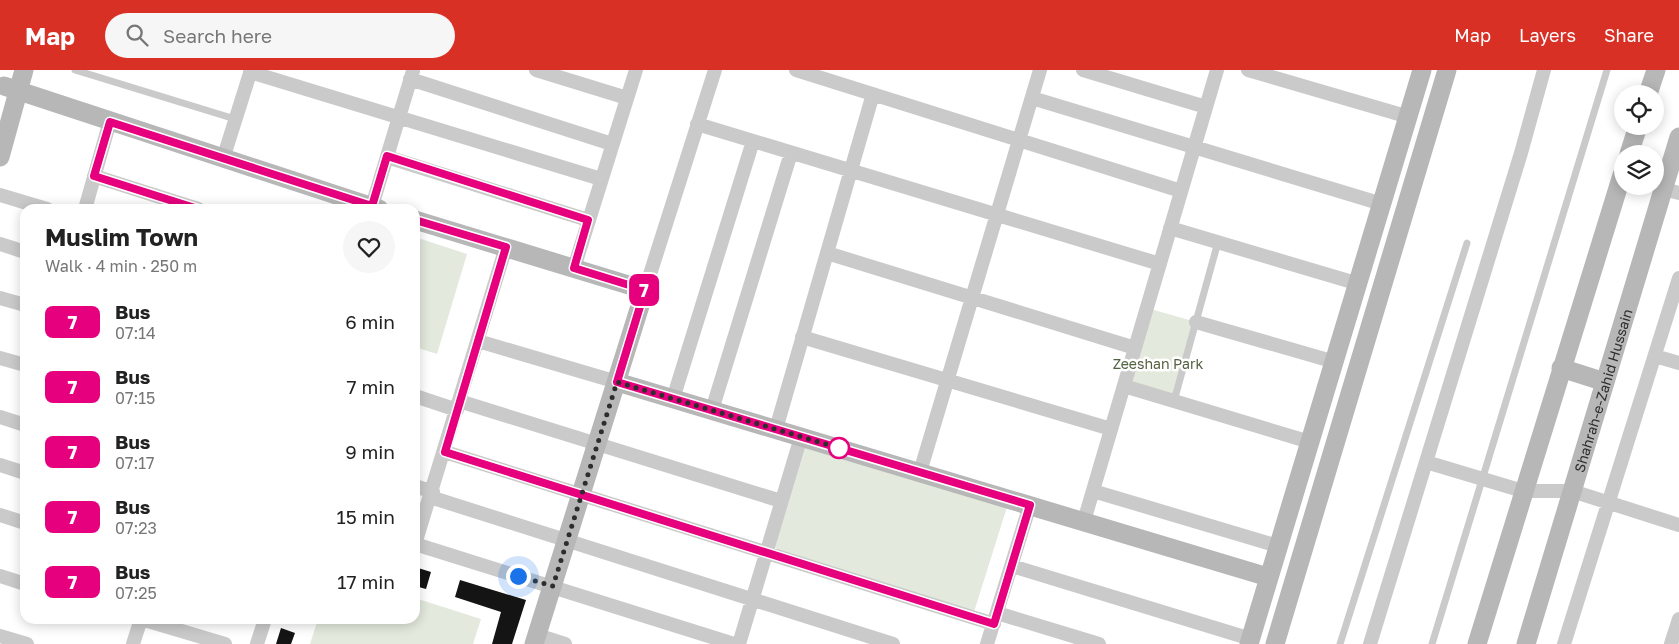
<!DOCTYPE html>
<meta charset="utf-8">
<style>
:root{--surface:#fff;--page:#f6f6f6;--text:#222;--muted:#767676;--accent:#d93025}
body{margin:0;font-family:"Golos Text",sans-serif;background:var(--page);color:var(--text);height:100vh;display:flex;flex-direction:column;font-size:19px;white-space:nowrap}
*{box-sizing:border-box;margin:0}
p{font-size:16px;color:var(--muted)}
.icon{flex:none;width:28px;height:28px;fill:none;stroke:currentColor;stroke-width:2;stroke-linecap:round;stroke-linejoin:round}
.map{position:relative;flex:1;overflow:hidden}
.panel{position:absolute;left:20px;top:134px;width:400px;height:420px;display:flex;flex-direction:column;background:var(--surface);border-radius:15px;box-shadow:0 2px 12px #0003}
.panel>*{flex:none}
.badge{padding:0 10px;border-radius:8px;font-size:18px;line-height:32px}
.fabs{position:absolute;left:1614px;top:15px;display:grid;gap:10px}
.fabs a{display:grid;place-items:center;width:50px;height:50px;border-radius:50%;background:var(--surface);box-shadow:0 2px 12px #0003;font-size:25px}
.you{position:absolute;width:25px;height:25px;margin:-12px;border:4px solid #fff;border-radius:50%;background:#1a73e8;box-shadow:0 0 0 8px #1a73e833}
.map>.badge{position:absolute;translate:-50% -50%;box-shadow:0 0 0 2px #fff}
.round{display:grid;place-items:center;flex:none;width:52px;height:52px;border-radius:26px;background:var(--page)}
.overview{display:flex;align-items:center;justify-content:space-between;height:85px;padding:0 25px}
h1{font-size:24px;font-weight:700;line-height:38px}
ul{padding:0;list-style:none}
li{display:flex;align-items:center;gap:15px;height:65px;padding:0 25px}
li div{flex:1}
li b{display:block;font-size:19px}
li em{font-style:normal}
li .badge{min-width:55px;font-weight:700;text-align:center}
header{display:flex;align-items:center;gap:30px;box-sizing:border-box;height:70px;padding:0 25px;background:var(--accent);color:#fff}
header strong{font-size:24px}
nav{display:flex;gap:28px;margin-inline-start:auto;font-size:18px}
.search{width:350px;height:45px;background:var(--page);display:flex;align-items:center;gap:12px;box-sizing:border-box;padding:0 18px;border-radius:28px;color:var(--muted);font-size:19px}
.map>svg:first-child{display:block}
.green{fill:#e3e9dc}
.building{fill:#141414}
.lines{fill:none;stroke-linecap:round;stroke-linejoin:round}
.lane{stroke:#cacaca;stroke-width:7}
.street{stroke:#cacaca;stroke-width:14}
.secondary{stroke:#b7b7b7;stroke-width:19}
.line-casing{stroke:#fff;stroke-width:11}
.line{stroke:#e6007e;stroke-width:8}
.walk{stroke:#2d2d2d;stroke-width:5;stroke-dasharray:0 9}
.stop-dot{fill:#fff;stroke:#e6007e;stroke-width:2.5}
.labels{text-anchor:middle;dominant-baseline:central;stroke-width:5;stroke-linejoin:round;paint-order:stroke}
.park-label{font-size:14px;fill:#516340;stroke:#fff}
.street-label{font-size:14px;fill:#2d2d2d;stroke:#fff}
</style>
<header>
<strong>Map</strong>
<div class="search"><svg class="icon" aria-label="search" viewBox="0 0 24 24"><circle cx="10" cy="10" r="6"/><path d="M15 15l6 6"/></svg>Search here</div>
<nav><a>Map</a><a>Layers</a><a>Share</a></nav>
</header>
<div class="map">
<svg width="1679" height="574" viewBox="0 0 1679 574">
<rect width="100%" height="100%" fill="#fff"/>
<path class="green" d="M415,167L467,184L437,284L415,277Z
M1147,238L1196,252L1174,331L1124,316Z
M806,375L1007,437L974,542L775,478Z
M415,528L481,549L473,574H310L318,549H415Z"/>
<path class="building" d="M415,497L431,502L426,519L415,516Z
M460,510L526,530L512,574H492L501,542L455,527Z
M281,558L295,563L291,574H276Z"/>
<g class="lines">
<path class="lane" d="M75,0L235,49
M1174,331L1218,172
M1340,574L1467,173
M1432,574L1607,0"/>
<path class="street" d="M536,0L627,28
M796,0L1181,121
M1083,0L1206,37
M1248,0L1409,47
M250,2L601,109
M410,9L612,74
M1032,28L1382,134
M697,54L1160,194
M387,87L588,150
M223,89L251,0
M94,106L198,139
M1664,119L1679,123
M0,125L47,139
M372,136L413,1
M85,139L110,51
M1170,158L1359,214
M0,174L25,182
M827,183L1135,278
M574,198L636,0
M645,220L715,0
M0,228L25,235
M1196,252L1335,292
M802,267L1111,359
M478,271L617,312
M1655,286L1679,293
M0,288L25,295
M1124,316L1310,372
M415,326L457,340
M673,329L753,71
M459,331L781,431
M712,340L791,83
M0,347L25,355
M776,359L873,24
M445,382L994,554
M1426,392L1523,421H1572L1679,455
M0,395L25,403
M920,402L1040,0
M415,416L433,422
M1093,421L1278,476
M430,427L893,574
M0,445L25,453
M1084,451L1217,0
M415,474L734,574
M415,474L506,177
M1012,496L1251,569
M0,506L25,514
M997,543L1099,574
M141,549L225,574
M537,565L565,574
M0,566L27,574
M133,574L141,549
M257,574L265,549
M739,574L801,367
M987,574L1030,435
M1370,574L1521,83L1544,0
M1564,574L1679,208
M1671,574L1679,549"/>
<g class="secondary">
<path d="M4,16L379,139"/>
<path d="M1648,24L1656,0"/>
<path d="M1629,84L1638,56"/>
<path d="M0,87L24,0"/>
<path d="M415,150L645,220L534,574"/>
<path d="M1561,298L1605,312"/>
<path d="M617,312L1268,507"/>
<path d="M1249,574L1422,0"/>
<path d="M1275,574L1447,0"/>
<path d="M1477,574L1622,105"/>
<path id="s1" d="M1526,574L1679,67"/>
</g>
</g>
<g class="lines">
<defs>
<path id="line" d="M198,139L94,106L110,52L372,136L387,86L588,150L574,198L645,220L617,312L1030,435L994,554L445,382L506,177L415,150"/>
</defs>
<use href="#line" class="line-casing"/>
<use href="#line" class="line"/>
<path class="walk" d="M518,506L553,516L617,312L839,378"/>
</g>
<circle class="stop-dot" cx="839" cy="378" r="10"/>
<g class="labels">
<g class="park-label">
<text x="1158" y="293">Zeeshan Park</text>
</g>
<g class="street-label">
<text stroke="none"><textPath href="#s1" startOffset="265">Shahrah-e-Zahid Hussain</textPath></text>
</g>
</g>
</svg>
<div class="fabs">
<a><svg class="icon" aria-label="locate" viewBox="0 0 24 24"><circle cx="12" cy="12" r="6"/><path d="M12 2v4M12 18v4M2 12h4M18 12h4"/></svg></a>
<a><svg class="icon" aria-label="layers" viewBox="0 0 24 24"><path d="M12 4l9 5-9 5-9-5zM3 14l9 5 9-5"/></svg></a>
</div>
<div class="you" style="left:518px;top:506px"></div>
<b class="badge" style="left:644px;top:220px;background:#e6007e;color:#fff">7</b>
<section class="panel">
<div class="overview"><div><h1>Muslim Town</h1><p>Walk · 4 min · 250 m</p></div><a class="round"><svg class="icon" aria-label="heart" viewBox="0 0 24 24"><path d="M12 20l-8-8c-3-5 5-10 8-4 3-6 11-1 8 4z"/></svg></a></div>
<ul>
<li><span class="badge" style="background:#e6007e;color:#fff">7</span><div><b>Bus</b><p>07:14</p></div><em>6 min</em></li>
<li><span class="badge" style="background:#e6007e;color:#fff">7</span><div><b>Bus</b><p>07:15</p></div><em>7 min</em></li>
<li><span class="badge" style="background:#e6007e;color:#fff">7</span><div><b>Bus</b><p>07:17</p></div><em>9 min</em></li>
<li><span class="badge" style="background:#e6007e;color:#fff">7</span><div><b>Bus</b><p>07:23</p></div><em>15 min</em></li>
<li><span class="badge" style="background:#e6007e;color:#fff">7</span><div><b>Bus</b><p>07:25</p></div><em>17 min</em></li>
</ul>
</section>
</div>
